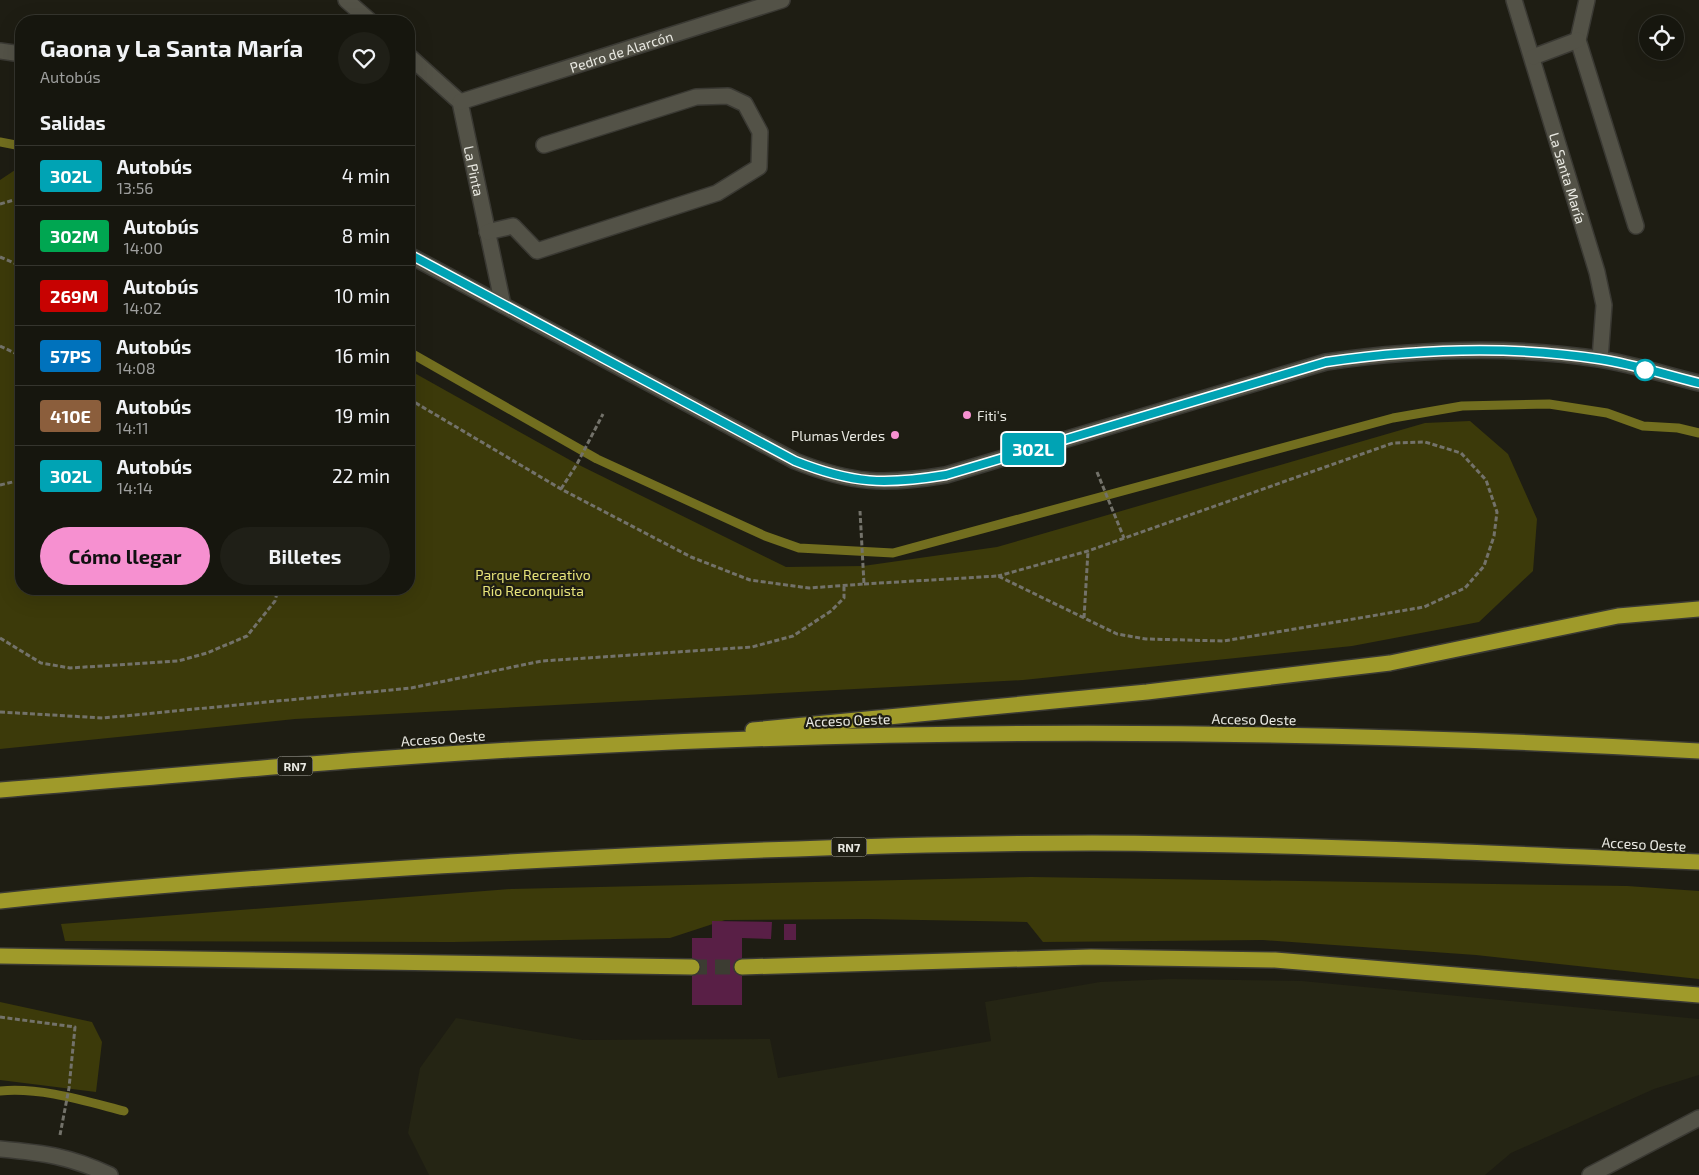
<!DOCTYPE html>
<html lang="es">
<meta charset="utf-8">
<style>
:root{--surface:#16160e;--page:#1f1f17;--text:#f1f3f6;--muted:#9e9f9e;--line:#35352e;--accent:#f690d0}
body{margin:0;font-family:"Exo 2",sans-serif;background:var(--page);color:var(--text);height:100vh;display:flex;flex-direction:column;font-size:19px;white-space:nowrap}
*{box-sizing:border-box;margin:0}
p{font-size:16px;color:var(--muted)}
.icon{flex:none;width:28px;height:28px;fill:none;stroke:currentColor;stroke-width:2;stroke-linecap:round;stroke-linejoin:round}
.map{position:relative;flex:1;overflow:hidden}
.drawer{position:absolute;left:15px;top:15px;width:400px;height:580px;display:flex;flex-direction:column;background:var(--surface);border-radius:20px;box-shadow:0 5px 20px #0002,0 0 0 1px var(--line)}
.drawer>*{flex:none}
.badge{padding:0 10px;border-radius:4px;font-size:18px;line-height:32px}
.controls{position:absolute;left:1639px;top:15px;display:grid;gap:10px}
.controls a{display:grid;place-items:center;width:45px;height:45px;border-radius:50%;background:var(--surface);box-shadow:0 5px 20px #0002,0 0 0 1px var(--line);font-size:25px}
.map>.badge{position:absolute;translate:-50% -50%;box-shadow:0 0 0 2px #fff}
h2{padding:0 25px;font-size:19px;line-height:45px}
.round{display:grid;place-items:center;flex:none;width:52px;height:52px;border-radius:26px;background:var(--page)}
.summary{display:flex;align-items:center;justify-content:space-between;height:85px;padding:0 25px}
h1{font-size:24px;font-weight:700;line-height:38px}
.cta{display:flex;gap:10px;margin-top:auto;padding:10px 25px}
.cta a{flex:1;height:58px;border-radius:30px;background:var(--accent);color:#111;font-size:20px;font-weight:700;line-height:58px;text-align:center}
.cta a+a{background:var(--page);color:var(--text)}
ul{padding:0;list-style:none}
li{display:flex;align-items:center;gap:15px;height:60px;padding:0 25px;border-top:1px solid var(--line)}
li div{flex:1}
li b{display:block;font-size:19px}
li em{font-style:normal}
li .badge{min-width:55px;font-weight:700;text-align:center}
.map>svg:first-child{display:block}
.built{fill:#252514}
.green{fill:#3c3a0a}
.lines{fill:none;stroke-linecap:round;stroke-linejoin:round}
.stream{stroke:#726e1f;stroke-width:9}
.building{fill:#591f46}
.highway-tunnel{stroke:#3c3c32;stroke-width:15;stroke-dasharray:15 8;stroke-linecap:butt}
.minor-casing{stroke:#3a3933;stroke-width:18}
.highway-casing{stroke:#3a3933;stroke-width:18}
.path{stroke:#73726a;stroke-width:3;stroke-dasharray:5 2.5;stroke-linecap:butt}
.minor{stroke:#535247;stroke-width:15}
.highway{stroke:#9f9a2a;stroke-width:15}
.line-casing{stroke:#fff;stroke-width:11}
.line{stroke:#00a3b4;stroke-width:8}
.stop-dot{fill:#fff;stroke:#00a3b4;stroke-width:2.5}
.poi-dot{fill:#f690d0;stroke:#1e1d13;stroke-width:2}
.labels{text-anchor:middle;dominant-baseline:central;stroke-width:4.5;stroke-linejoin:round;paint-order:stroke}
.shield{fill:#1e1d13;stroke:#acaca4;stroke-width:1}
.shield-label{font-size:12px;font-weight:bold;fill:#e9e9e2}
.street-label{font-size:14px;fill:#e9e9e2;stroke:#1e1d13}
.poi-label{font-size:14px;fill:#e9e9e2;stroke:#1e1d13;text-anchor:start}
.park-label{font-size:14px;fill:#e8e47a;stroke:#1e1d13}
</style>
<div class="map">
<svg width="1699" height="1175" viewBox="0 0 1699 1175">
<rect width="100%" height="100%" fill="#1e1d13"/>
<path class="built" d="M1171,979L1302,981L1699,1019V1075L1654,1089L1511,1153L1485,1175H429L408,1133L420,1068L456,1018L583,1040L770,1039L778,1078L991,1041L985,1002L1100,982Z"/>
<path class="green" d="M21,166V589H409V370L577,464L786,567L863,566L997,547L1425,423L1470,421L1508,454L1537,519L1533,571L1479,622L1352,646L1023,680L295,719L0,749V180Z
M1031,877L1627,886L1699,891V979L1476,955L1263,940L1043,942L1027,922L867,919L725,920L670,938L453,942L65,941L61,924L511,889Z
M0,1002L92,1022L102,1042L96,1092L0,1080Z"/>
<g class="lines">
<path class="stream" d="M0,142L21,146
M409,352L597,459L765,536L799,548L893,553L1393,418L1462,406L1549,404L1607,413L1643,426L1678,428L1699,433
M0,1091C41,1087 85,1101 124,1111"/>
</g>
<path class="building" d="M712,921L772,922L771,939L742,938V1005H692V938H712Z
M784,924H796V940H784Z"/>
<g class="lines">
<path class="highway-tunnel" d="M692,967H742"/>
<defs>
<g id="minor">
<path d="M346,0L370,21"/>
<path id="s1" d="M1514,0L1597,272L1604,305L1600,359"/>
<path d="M1587,0L1578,40L1636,226"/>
<path d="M0,51L21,54"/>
<path id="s2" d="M409,56L460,102L503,305"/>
<path d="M1533,57L1578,40"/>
<path id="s3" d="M460,102L782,0"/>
<path d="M487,232L513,226L537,251L717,193L759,167L760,132L745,104L728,96L696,97L544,145"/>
<path d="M409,255L795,461C852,484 885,485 946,475L1326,362C1416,349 1508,345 1599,359C1632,364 1666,375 1699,383"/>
<path d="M0,1149C44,1153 69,1156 110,1175"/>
<path d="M1590,1175L1699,1118"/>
</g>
<path id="highway" d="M753,730L1147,692L1390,663L1618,616L1699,609
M0,790C196,774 392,755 588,746C958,727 1329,730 1699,751
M0,901C201,880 403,867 605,857C767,849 930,843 1092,843C1295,844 1497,853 1699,862
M0,956L692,967
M742,967L1091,957L1275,960L1699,995"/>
</defs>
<use href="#minor" class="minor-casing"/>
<use href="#highway" class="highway-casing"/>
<path class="path" d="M0,204L21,198
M0,257L21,266
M0,346L21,356
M409,399L561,489L691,557L750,580L809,588L864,584L860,511
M1097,472L1124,538
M0,485L21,480
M561,489L577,464L603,414
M864,584L998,576L1117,634L1146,639L1224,641L1424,607L1465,588L1484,566L1494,536L1497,512L1486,480L1461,453L1425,442L1393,443L1088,551L998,576
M1084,618L1088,551
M0,638L41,663L70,668L178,661L207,653L247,636L275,601L278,589
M0,712L103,718L411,688L542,661L752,647L793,636L831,611L844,598V586
M0,1017L75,1027L69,1088L60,1135"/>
<use href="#minor" class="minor"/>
<use href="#highway" class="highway"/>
</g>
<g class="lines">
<defs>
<path id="line" d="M409,254L795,461C853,484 885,485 946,475L1326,362C1416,349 1508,345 1599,359C1633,364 1666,375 1699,383"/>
</defs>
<use href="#line" class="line-casing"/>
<use href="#line" class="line"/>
</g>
<circle class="stop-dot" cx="1645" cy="370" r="10"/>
<g class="poi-dot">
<circle cx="967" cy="415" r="5"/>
<circle cx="895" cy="435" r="5"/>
</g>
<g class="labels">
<g class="shield">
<rect x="277.5" y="756.5" width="35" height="19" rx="4"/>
<rect x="831.5" y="837.5" width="35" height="19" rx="4"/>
</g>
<g class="shield-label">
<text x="295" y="766">RN7</text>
<text x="849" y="847">RN7</text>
</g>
<g class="street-label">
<text stroke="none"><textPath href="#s3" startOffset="169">Pedro de Alarcón</textPath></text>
<text stroke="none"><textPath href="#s2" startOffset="139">La Pinta</textPath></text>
<text stroke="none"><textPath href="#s1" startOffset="186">La Santa María</textPath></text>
<text transform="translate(1254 719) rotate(1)">Acceso Oeste</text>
<text transform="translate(848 720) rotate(-2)">Acceso Oeste</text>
<text transform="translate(443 738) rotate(-4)">Acceso Oeste</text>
<text transform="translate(1644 844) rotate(3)">Acceso Oeste</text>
</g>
<g class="poi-label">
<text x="977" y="415">Fiti's</text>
<text x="885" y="435" text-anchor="end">Plumas Verdes</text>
</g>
<g class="park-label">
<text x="533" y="574">Parque Recreativo<tspan x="533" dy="16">Río Reconquista</tspan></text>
</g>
</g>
</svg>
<div class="controls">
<a><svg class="icon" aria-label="locate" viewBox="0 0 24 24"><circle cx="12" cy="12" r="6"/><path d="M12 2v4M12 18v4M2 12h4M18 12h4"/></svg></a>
</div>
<b class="badge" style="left:1033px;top:449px;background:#00a3b4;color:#fff">302L</b>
<section class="drawer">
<div class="summary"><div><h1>Gaona y La Santa María</h1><p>Autobús</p></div><a class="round"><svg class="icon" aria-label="heart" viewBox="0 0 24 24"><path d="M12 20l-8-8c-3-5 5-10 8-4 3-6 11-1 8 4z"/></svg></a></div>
<h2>Salidas</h2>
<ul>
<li><span class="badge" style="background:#00a3b4;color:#fff">302L</span><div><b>Autobús</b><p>13:56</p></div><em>4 min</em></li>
<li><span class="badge" style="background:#00a651;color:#fff">302M</span><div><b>Autobús</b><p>14:00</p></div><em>8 min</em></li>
<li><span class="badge" style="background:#c70201;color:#fff">269M</span><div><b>Autobús</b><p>14:02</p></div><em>10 min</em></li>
<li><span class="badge" style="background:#0072bc;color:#fff">57PS</span><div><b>Autobús</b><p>14:08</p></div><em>16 min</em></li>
<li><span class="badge" style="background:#8b5e3c;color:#fff">410E</span><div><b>Autobús</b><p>14:11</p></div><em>19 min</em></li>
<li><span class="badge" style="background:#00a3b4;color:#fff">302L</span><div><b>Autobús</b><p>14:14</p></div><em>22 min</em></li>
</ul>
<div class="cta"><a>Cómo llegar</a><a>Billetes</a></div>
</section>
</div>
